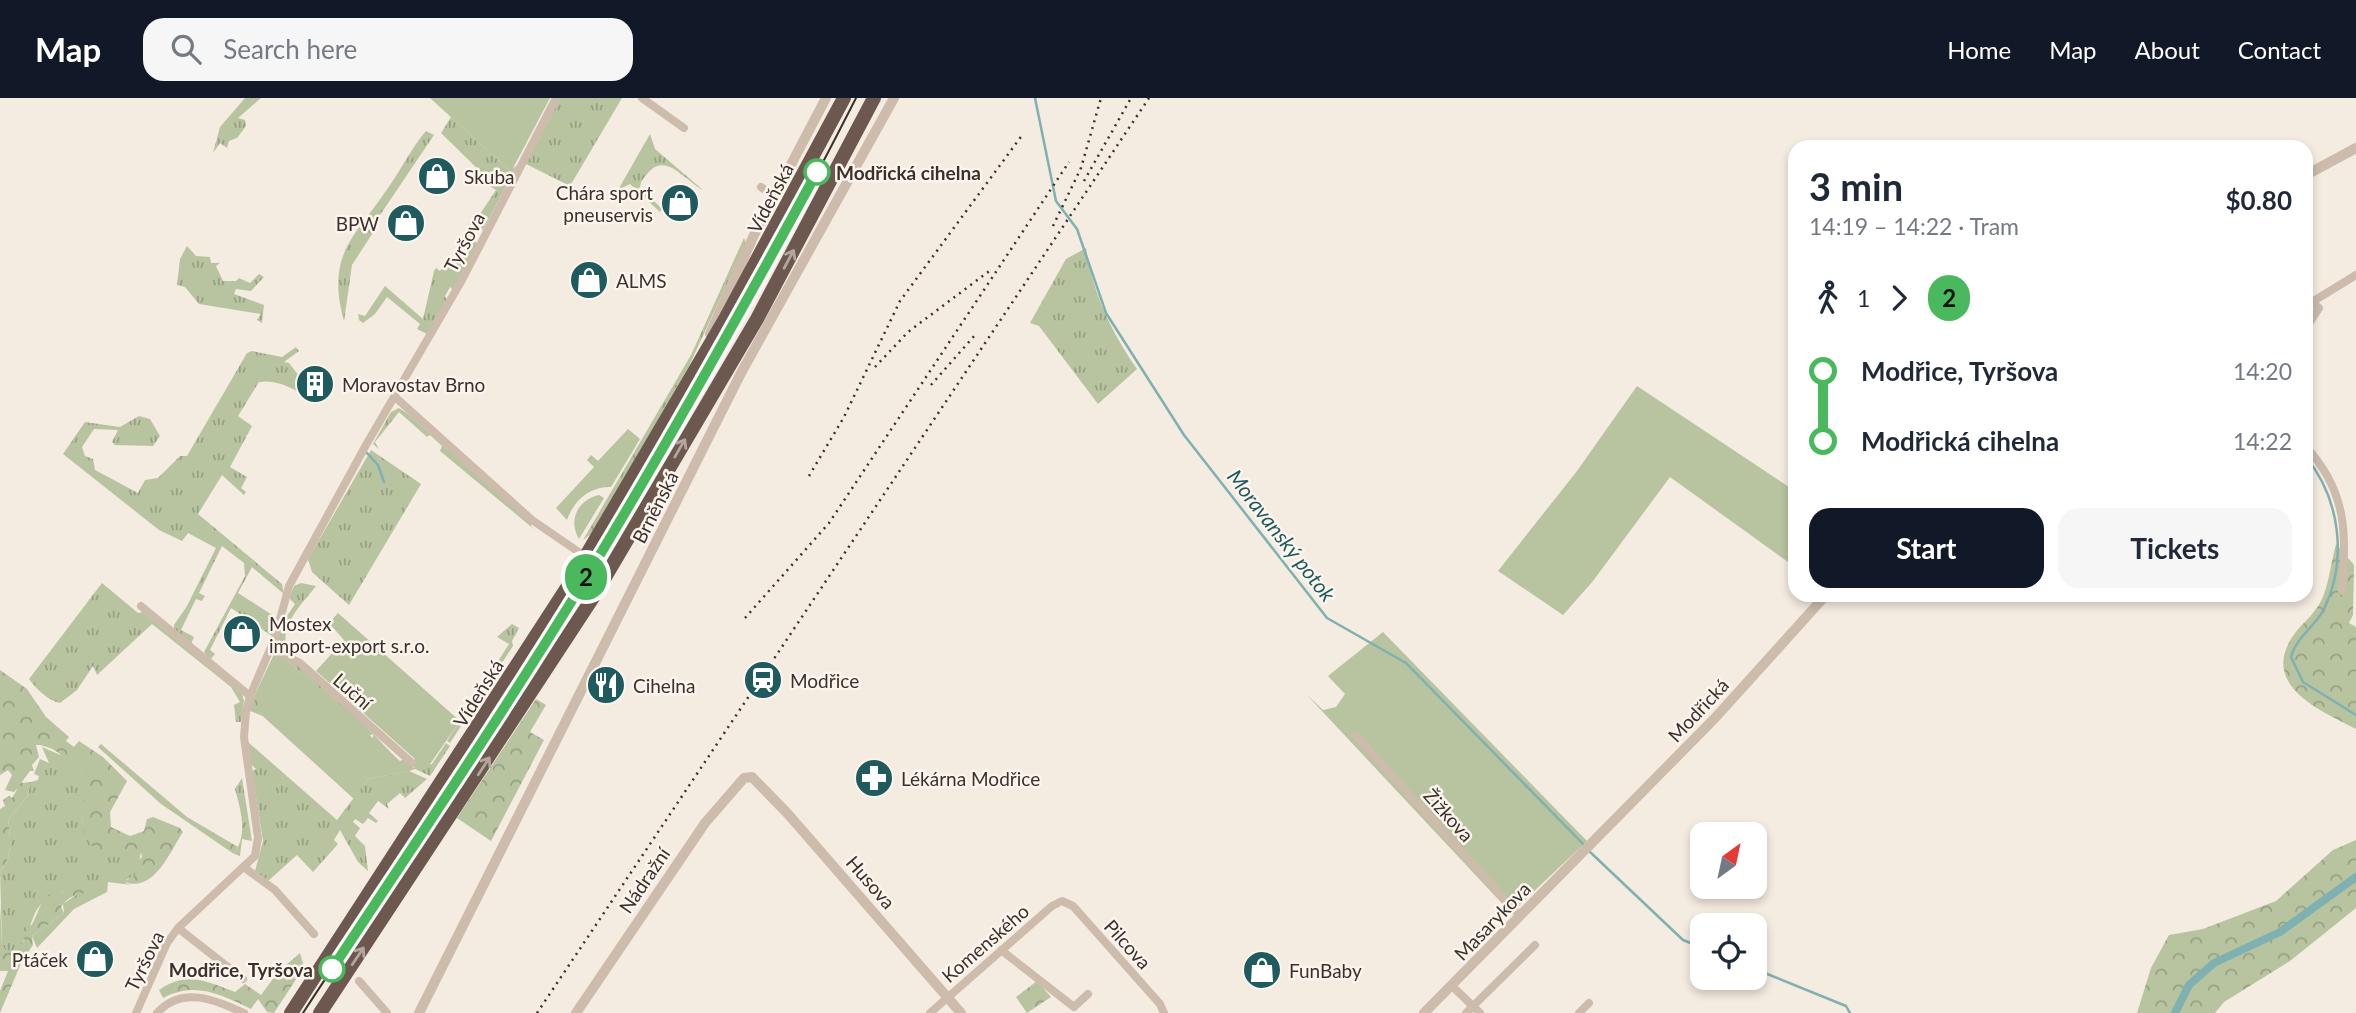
<!DOCTYPE html>
<meta charset="utf-8">
<style>
:root{--surface:#fff;--page:#f6f6f7;--text:#1f2937;--muted:#747a83;--accent:#111827}
body{margin:0;font-family:Lato,sans-serif;background:var(--page);color:var(--text);height:100vh;display:flex;flex-direction:column;font-size:26px;white-space:nowrap}
*{box-sizing:border-box;margin:0}
p{font-size:23px;color:var(--muted)}
.icon{flex:none;width:38px;height:38px;fill:none;stroke:currentColor;stroke-width:2;stroke-linecap:round;stroke-linejoin:round}
.map{position:relative;flex:1;overflow:hidden}
.details{position:absolute;left:1788px;top:42px;width:525px;height:462px;display:flex;flex-direction:column;background:var(--surface);border-radius:21px;box-shadow:0 4px 10px #0003}
.details>*{flex:none}
.badge{padding:0 14px;border-radius:23px;font-size:24px;line-height:46px}
.needle{width:46px;rotate:33deg}
.controls{position:absolute;left:1690px;top:724px;display:grid;gap:14px}
.controls a{display:grid;place-items:center;width:77px;height:77px;border-radius:14px;background:var(--surface);box-shadow:0 4px 10px #0003;font-size:35px}
.map>.badge{position:absolute;translate:-50% -50%;box-shadow:0 0 0 4px #fff}
.legs{display:flex;align-items:center;gap:10px;height:77px;padding:0 21px;font-size:23px}
.legs p{margin-inline-start:auto}
.headline{display:flex;align-items:center;justify-content:space-between;height:119px;padding:0 21px}
h1{font-size:38px;font-weight:700;line-height:52px}
.primary-button{display:flex;gap:14px;margin-top:auto;padding:14px 21px}
.primary-button a{flex:1;height:80px;border-radius:21px;background:var(--accent);color:#fff;font-size:28px;font-weight:700;line-height:80px;text-align:center}
.primary-button a+a{background:var(--page);color:var(--text)}
ul{padding:0 21px;list-style:none}
li{display:flex;align-items:center;gap:24px;height:70px;font-size:26px}
li i{display:grid;place-items:center;width:10px;height:100%;margin:0 9px;background:currentColor}
li i::after{content:'';width:18px;height:18px;margin:-9px;border:5px solid;border-radius:50%;background:var(--surface)}
li p{margin-inline-start:auto}
li:first-child i{background:linear-gradient(#0000 50%,currentColor 0)}
li:last-child i{background:linear-gradient(currentColor 50%,#0000 0)}
header{display:flex;align-items:center;gap:42px;box-sizing:border-box;height:98px;padding:0 35px;background:var(--accent);color:#fff}
header strong{font-size:33px}
nav{display:flex;gap:38px;margin-inline-start:auto;font-size:24px}
.search{width:490px;height:63px;background:var(--page);display:flex;align-items:center;gap:18px;box-sizing:border-box;padding:0 24px;border-radius:21px;color:var(--muted);font-size:26px}
.map>svg:first-child{display:block}
.grass{fill:url(#grass-tufts)}
.forest{fill:url(#forest-crowns)}
.garden{fill:#b8c4a0}
.lines{fill:none;stroke-linecap:round;stroke-linejoin:round}
.stream{stroke:#7fb0b2;stroke-width:2.5}
.canal{stroke:#7fb0b2;stroke-width:8}
.minor{stroke:#cdbbac;stroke-width:8}
.tertiary{stroke:#cdbbac;stroke-width:10}
.trunk{stroke:#6c584f;stroke-width:14}
.tram{stroke:#3b302b;stroke-width:2}
.rail{stroke:#3b302b;stroke-width:2.5;stroke-dasharray:2 5;stroke-linecap:butt}
.oneway{stroke:#b4a69e}
.line-1-casing{stroke:#fff;stroke-width:16}
.line-1{stroke:#4ab95d;stroke-width:10}
.stop-1-dot{fill:#fff;stroke:#4ab95d;stroke-width:3.5}
.labels{text-anchor:middle;dominant-baseline:central;stroke-width:5;stroke-linejoin:round;paint-order:stroke}
.stop-label{font-size:19px;font-weight:bold;fill:#3b302b;stroke:#fbf5ee;text-anchor:start}
.poi-label{font-size:19px;fill:#3b302b;stroke:#fbf5ee;text-anchor:start}
.street-label{font-size:19px;fill:#3b302b;stroke:#fbf5ee}
.water-label{font-size:21px;font-style:italic;fill:#1f5a5e;stroke:#fbf5ee}
</style>
<header>
<strong>Map</strong>
<div class="search"><svg class="icon" aria-label="search" viewBox="0 0 24 24"><circle cx="10" cy="10" r="6"/><path d="M15 15l6 6"/></svg>Search here</div>
<nav><a>Home</a><a>Map</a><a>About</a><a>Contact</a></nav>
</header>
<div class="map">
<svg width="2356" height="915" viewBox="0 0 2356 915">
<defs>
<pattern id="grass-tufts" width="24" height="20" patternUnits="userSpaceOnUse" patternTransform="scale(1.75)"><rect width="24" height="20" fill="#b8c4a0"/><path d="M3 7l-1-3M5 7V3M7 7l1-3M15 17l-1-3M17 17v-4M19 17l1-3" fill="none" stroke="#97a083"/></pattern>
<pattern id="forest-crowns" width="20" height="18" patternUnits="userSpaceOnUse" patternTransform="scale(1.75)"><rect width="20" height="18" fill="#b8c4a0"/><path d="M2 6a3 3 0 1 1 6 0M12 15a3 3 0 1 1 6 0" fill="none" stroke="#97a083"/></pattern>
</defs>
<rect width="100%" height="100%" fill="#f4ebe1"/>
<path class="grass" d="M245,0H261L238,20L245,22L246,28L237,40L229,43L227,50L220,45L213,55L220,29Z
M560,0H622L570,88L526,66Z
M451,19L510,73L517,67L483,132L467,125L472,128L496,92L485,85L488,81L441,35Z
M426,33L434,37L374,126V133L352,167L344,223C325,154 356,139 390,87C402,70 412,49 426,33Z
M650,36L655,51L703,92C686,84 666,53 648,75C644,80 641,82 640,89L662,111L660,114L630,86L618,92Z
M463,132L474,139L477,146L453,192L450,189L445,198L447,202L427,236L417,231L420,226L387,199L375,216L363,225L359,222L358,216L365,218L385,188L423,221L434,173L436,170L440,173L445,166L453,171L465,149L460,146L467,136Z
M744,140L746,145L689,268L591,436L583,442L691,257Z
M187,148L196,158L210,159L211,165H220L216,168L223,183H236L239,180L250,185L259,176L264,179L251,193L236,191L234,196L264,207L262,225L257,222L261,216L199,206L185,189L177,187L180,161Z
M1086,150C1093,196 1111,233 1137,271L1098,306L1039,228L1030,225L1066,161Z
M296,249L299,253L284,264L289,265L320,305C301,297 282,280 259,284L238,318L252,328L230,369L247,379L241,390L246,394L244,397L222,377L198,416L282,486L284,496L252,469L238,495L277,520L272,538L231,510L210,552L215,556L210,562L204,554L245,478L244,465L222,448L199,495L205,498L202,503L196,501L181,532L194,539L191,546L174,532V527L187,508L216,450L188,435L182,443L159,432L63,356L85,324L120,329L139,318L150,321L160,338L153,348L115,347L112,344L118,332L94,331L82,349L85,358L93,361L95,372L138,395L145,382L158,380L180,358H187L247,255L252,253L282,259Z
M399,310L408,316L532,426L531,428L535,432L440,353L442,348L430,337L427,339L399,314L375,344L379,351L373,346L391,314Z
M371,352L421,386L349,507L312,474L308,461Z
M102,485L138,515L143,514L242,596L244,603L241,624H236L234,607L240,604L231,589L152,526L97,577L93,568L77,592L60,605C49,603 36,591 29,581Z
M301,485L316,488C302,506 282,524 286,548L282,551L277,546L283,524L295,506L289,500L294,488Z
M512,526L519,530L512,543L513,548L450,645L447,643L509,546L497,539Z
M274,556C317,569 370,635 400,663L404,661L414,670L432,666L446,645L450,648L430,678L415,671L409,673L427,681L405,700L400,695L387,706L389,711L378,703L369,715L378,723L376,725L368,720L363,726L355,721L353,724L360,730L355,738L365,748L368,773L358,764L340,732L334,742L338,746L313,774L297,757L268,783L255,773L263,743L252,673L256,671L251,666L248,644L337,722L368,681L408,673L373,641V636L369,638L288,563L263,618L250,613L253,601Z
M42,649L65,659L86,661L90,669C84,687 86,705 82,724L122,752L141,754L137,776L126,782L125,785L131,787L108,784L107,794L74,811L37,850L32,838L64,815L63,806L79,795L66,791C59,799 44,801 38,810C28,824 29,853 6,854L2,846L0,773C14,759 10,739 8,721L27,699L31,684L38,682L39,678L34,676L40,661L49,665Z
M242,680L252,743L242,741L240,758L234,756C248,736 241,713 235,691Z"/>
<path class="forest" d="M2336,446L2354,467L2353,517L2349,525L2356,529V631C2322,613 2262,589 2291,541C2299,527 2314,518 2321,503C2329,487 2331,464 2336,446Z
M0,572L27,591L46,619L69,639L66,643L74,649L79,643L103,659L127,683L110,714L111,729L130,738L144,733L147,721L153,719L180,730L183,734C170,753 155,795 124,784L136,776L133,769L142,759L141,754L128,759L121,752L112,761L92,748L85,738L82,724L88,665L83,661L77,666H67C64,654 44,646 36,647L39,659L32,667L34,673H30L21,685L31,684L27,699L8,721C10,738 14,759 0,773V711L5,708L3,702L9,698L12,700L18,690L14,694L5,692L12,677L8,672L0,677Z
M536,601L546,607L530,634L544,642L491,743L457,720Z
M101,646L187,719L238,749L234,756L161,706L98,649Z
M2356,742V810L2290,863L2224,904L2215,915H2137L2151,870L2169,837L2203,831L2276,803L2333,752Z
M75,783L90,790L87,795C76,795 67,800 61,809L64,815L32,838L33,847L22,863L0,915V893L8,873H0V805L2,846L6,853H12L24,843L25,834C39,824 36,803 53,794L62,795L67,786Z
M300,855L304,869L274,915L267,914L258,901L251,911C220,896 195,883 163,900L159,892C186,873 206,883 235,894L245,886L261,897L278,874Z
M1037,883L1051,899L1027,915L1016,899Z"/>
<path class="garden" d="M430,0H550L511,74Z
M1637,288L1795,393V469L1670,379L1593,483L1563,517L1498,473L1577,373Z
M628,331L640,341L611,389C590,388 574,402 567,422L556,410L594,369L587,362L591,357L598,363Z
M599,397L604,400L579,441C568,423 577,402 599,397Z
M338,515L460,623L428,669L415,670L410,667L415,661L316,573L344,542L329,525Z
M1383,534L1587,743L1511,815L1306,596L1323,612L1336,609L1345,596L1328,578Z
M276,560L288,563L409,673L368,681L354,701L256,612L263,585Z"/>
<g class="lines">
<path class="stream" d="M1035,0L1056,103L1077,131L1106,215L1184,337L1327,520L1406,565L1585,748
M366,354L378,367L384,384
M2306,359C2340,401 2348,462 2324,511C2315,529 2296,539 2291,559L2303,584L2356,617
M1589,753L1683,842L1703,850
M1755,871L1846,908L1850,915"/>
<path class="canal" d="M2175,915L2189,887L2214,865L2280,834L2356,779"/>
<path class="minor" d="M642,0L684,30
M761,89L774,99
M2306,197L2319,210L2306,230
M2312,204L2356,177
M395,299L532,422L586,459
M2306,349C2347,393 2347,437 2342,493
M141,508L250,598
M271,550L300,565L412,665
M1355,637L1520,818
M245,770L275,792L314,836
M178,830L243,881
M1001,852L1074,909L1088,896
M359,883L387,915
M1452,888L1480,915
M136,915L167,845L178,830L255,758L258,740L244,639L246,614L250,598L275,540L289,488L366,347L462,182L556,0
M157,915C182,887 215,902 244,915
M930,915L1052,808L1062,803L1073,808L1160,906L1164,915
M1466,915L1535,847
M1579,915L1589,905"/>
<path class="tertiary" d="M2306,77L2356,50
M710,236L754,137L826,0
M419,915L741,275L894,0
M576,915L705,725L744,680L752,679L788,716L961,915
M1424,915L1715,620L1826,497"/>
<path class="trunk" d="M291,915L570,485L725,221L844,0
M320,915L594,498L757,221L874,0"/>
<path class="tram" d="M303,915C355,835 409,757 461,678C602,458 738,233 856,0"/>
<path class="rail" d="M1084,83L1131,0
M1053,128L1081,70L1101,0
M875,269L908,234L992,171
M931,287L975,237
M809,378L844,319L900,203L1023,36
M745,520L829,425L1069,64
M537,915L1149,0"/>
</g>
<defs><path id="oneway-shaft" d="M-6 0H5M1.5-3L5.5 0L1.5 3" fill="none" stroke-width="1.6" stroke-linecap="round" stroke-linejoin="round" transform="scale(1.75)"/></defs>
<g class="oneway">
<use href="#oneway-shaft" transform="translate(789 161) rotate(-62)"/>
<use href="#oneway-shaft" transform="translate(680 350) rotate(-60)"/>
<use href="#oneway-shaft" transform="translate(484 668) rotate(-57)"/>
<use href="#oneway-shaft" transform="translate(358 858) rotate(-56)"/>
</g>
<g class="lines">
<defs>
<path id="line-1" d="M332,871C416,744 501,618 581,488C664,352 741,214 817,74"/>
</defs>
<use href="#line-1" class="line-1-casing"/>
<use href="#line-1" class="line-1"/>
</g>
<defs>
<symbol id="shop-disc" viewBox="-11 -11 22 22"><circle r="9.5" fill="#1f5a5e" stroke="#fbf5ee"/><path d="M-5-2.5h2.3a2.7 3.5 0 0 1 5.4 0H5L5.5 6h-11ZM-1.5-2.5h3a1.5 2.3 0 0 0-3 0Z" fill="#fff"/></symbol>
<symbol id="building-disc" viewBox="-11 -11 22 22"><circle r="9.5" fill="#1f5a5e" stroke="#fbf5ee"/><path d="M-4-6H4V6H1V3H-1V6H-4ZM-2.5-4.3h1.7v1.8h-1.7ZM.8-4.3h1.7v1.8H.8ZM-2.5-1h1.7V.8h-1.7ZM.8-1h1.7V.8H.8Z" fill="#fff"/></symbol>
<symbol id="station-disc" viewBox="-11 -11 22 22"><circle r="9.5" fill="#1f5a5e" stroke="#fbf5ee"/><path d="M-3-6H3Q5-6 5-4V2Q5 4 3 4L4.5 6H3L1.5 4h-3L-3 6H-4.5L-3 4Q-5 4-5 2V-4Q-5-6-3-6ZM-3.5-4v3h7v-3ZM-3.5 1v1.5H-2V1ZM2 1v1.5H3.5V1Z" fill="#fff"/></symbol>
<symbol id="restaurant-disc" viewBox="-11 -11 22 22"><circle r="9.5" fill="#1f5a5e" stroke="#fbf5ee"/><path d="M-5-6h1v4h1v-4h1v4h1v-4h1v5L-1.5 .5V6h-2V.5L-5-1ZM5-6V6H3V1.5H1.5Q1.5-4 5-6Z" fill="#fff"/></symbol>
<symbol id="pharmacy-disc" viewBox="-11 -11 22 22"><circle r="9.5" fill="#1f5a5e" stroke="#fbf5ee"/><path d="M-2-6h4v4h4v4h-4v4h-4v-4h-4v-4h4Z" fill="#fff"/></symbol>
</defs>
<g fill-rule="evenodd">
<use href="#shop-disc" x="415" y="56" width="44" height="44"/>
<use href="#shop-disc" x="658" y="83" width="44" height="44"/>
<use href="#shop-disc" x="384" y="103" width="44" height="44"/>
<use href="#shop-disc" x="567" y="160" width="44" height="44"/>
<use href="#building-disc" x="293" y="264" width="44" height="44"/>
<use href="#shop-disc" x="220" y="514" width="44" height="44"/>
<use href="#station-disc" x="741" y="560" width="44" height="44"/>
<use href="#restaurant-disc" x="584" y="565" width="44" height="44"/>
<use href="#pharmacy-disc" x="852" y="658" width="44" height="44"/>
<use href="#shop-disc" x="73" y="839" width="44" height="44"/>
<use href="#shop-disc" x="1240" y="850" width="44" height="44"/>
</g>
<g class="stop-1-dot">
<circle cx="817" cy="74" r="12"/>
<circle cx="332" cy="871" r="12"/>
</g>
<g class="labels">
<g class="stop-label">
<text x="836" y="74">Modřická cihelna</text>
<text x="313" y="871" text-anchor="end">Modřice, Tyršova</text>
</g>
<g class="poi-label">
<text x="464" y="78">Skuba</text>
<text x="653" y="94" text-anchor="end">Chára sport<tspan x="653" dy="22">pneuservis</tspan></text>
<text x="379" y="125" text-anchor="end">BPW</text>
<text x="616" y="182">ALMS</text>
<text x="342" y="286">Moravostav Brno</text>
<text x="269" y="525">Mostex<tspan x="269" dy="22">import-export s.r.o.</tspan></text>
<text x="790" y="582">Modřice</text>
<text x="633" y="587">Cihelna</text>
<text x="901" y="680">Lékárna Modřice</text>
<text x="68" y="861" text-anchor="end">Ptáček</text>
<text x="1289" y="872">FunBaby</text>
</g>
<g class="street-label">
<text transform="translate(770 100) rotate(-62)">Vídeňská</text>
<text transform="translate(464 144) rotate(-62)">Tyršova</text>
<text transform="translate(655 409) rotate(-63)">Brněnská</text>
<text transform="translate(353 593) rotate(41)">Luční</text>
<text transform="translate(478 595) rotate(-58)">Vídeňská</text>
<text transform="translate(1698 612) rotate(-47)">Modřická</text>
<text transform="translate(1449 717) rotate(48)">Žižkova</text>
<text transform="translate(644 782) rotate(-56)">Nádražní</text>
<text transform="translate(871 784) rotate(49)">Husova</text>
<text transform="translate(1492 823) rotate(-46)">Masarykova</text>
<text transform="translate(985 845) rotate(-41)">Komenského</text>
<text transform="translate(1128 846) rotate(48)">Pilcova</text>
<text transform="translate(144 863) rotate(-64)">Tyršova</text>
</g>
<g class="water-label">
<text transform="translate(1282 437) rotate(52)">Moravanský potok</text>
</g>
</g>
</svg>
<div class="controls">
<a><svg class="needle" viewBox="-14 -14 28 28"><path d="M0-13l5 13h-10z" fill="#e53935"/><path d="M0 13l5-13h-10z" fill="#747a83"/></svg></a>
<a><svg class="icon" aria-label="locate" viewBox="0 0 24 24"><circle cx="12" cy="12" r="6"/><path d="M12 2v4M12 18v4M2 12h4M18 12h4"/></svg></a>
</div>
<b class="badge" style="left:586px;top:479px;background:#4ab95d;color:#111">2</b>
<section class="details">
<div class="headline"><div><h1>3 min</h1><p>14:19 – 14:22 · Tram</p></div><b>$0.80</b></div>
<div class="legs"><svg class="icon" aria-label="walk" viewBox="0 0 24 24"><circle cx="13" cy="4" r="2"/><path d="M13 8l-2 6 4 7M11 14l-3 7M7 12l3-4h3l4 4"/></svg>1<svg class="icon" aria-label="forward" viewBox="0 0 24 24"><path d="M9 5l7 7-7 7"/></svg><b class="badge" style="background:#4ab95d;color:#111">2</b></div>
<ul>
<li><i style="color:#4ab95d"></i><b>Modřice, Tyršova</b><p>14:20</p></li>
<li><i style="color:#4ab95d"></i><b>Modřická cihelna</b><p>14:22</p></li>
</ul>
<div class="primary-button"><a>Start</a><a>Tickets</a></div>
</section>
</div>
